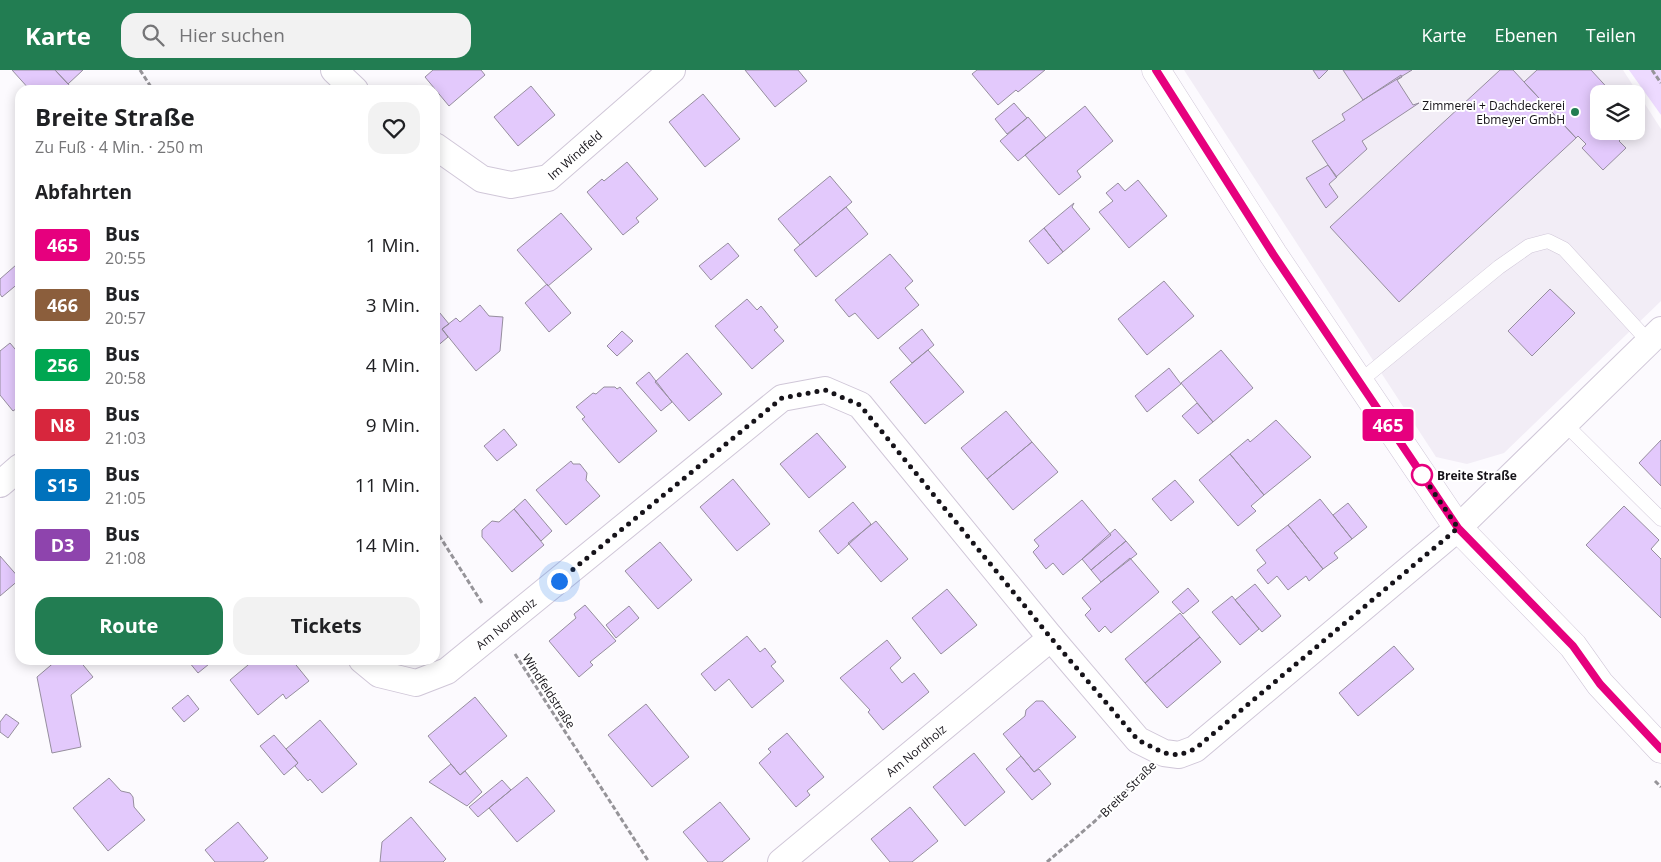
<!DOCTYPE html>
<html lang="de">
<meta charset="utf-8">
<style>
:root{--surface:#fff;--page:#f2f2f2;--text:#202124;--muted:#757577;--accent:#227d52}
body{margin:0;font-family:"Open Sans",sans-serif;background:var(--page);color:var(--text);height:100vh;display:flex;flex-direction:column;font-size:19px;white-space:nowrap}
*{box-sizing:border-box;margin:0}
p{font-size:16px;color:var(--muted)}
.icon{flex:none;width:28px;height:28px;fill:none;stroke:currentColor;stroke-width:2;stroke-linecap:round;stroke-linejoin:round}
.map{position:relative;flex:1;overflow:hidden}
.sheet{position:absolute;left:15px;top:15px;width:425px;height:580px;display:flex;flex-direction:column;background:var(--surface);border-radius:15px;box-shadow:0 2px 12px #0003}
.sheet>*{flex:none}
.badge{padding:0 10px;border-radius:4px;font-size:18px;line-height:32px}
.fabs{position:absolute;left:1590px;top:15px;display:grid;gap:10px}
.fabs a{display:grid;place-items:center;width:55px;height:55px;border-radius:10px;background:var(--surface);box-shadow:0 2px 12px #0003;font-size:25px}
.you{position:absolute;width:25px;height:25px;margin:-12px;border:4px solid #fff;border-radius:50%;background:#1a73e8;box-shadow:0 0 0 8px #1a73e833}
.map>.badge{position:absolute;translate:-50% -50%;box-shadow:0 0 0 2px #fff}
h2{padding:0 20px;font-size:19px;line-height:45px}
.round{display:grid;place-items:center;flex:none;width:52px;height:52px;border-radius:15px;background:var(--page)}
.summary{display:flex;align-items:center;justify-content:space-between;height:85px;padding:0 20px}
h1{font-size:24px;font-weight:700;line-height:38px}
.button{display:flex;gap:10px;margin-top:auto;padding:10px 20px}
.button a{flex:1;height:58px;border-radius:15px;background:var(--accent);color:#fff;font-size:20px;font-weight:700;line-height:58px;text-align:center}
.button a+a{background:var(--page);color:var(--text)}
ul{padding:0;list-style:none}
li{display:flex;align-items:center;gap:15px;height:60px;padding:0 20px}
li div{flex:1}
li b{display:block;font-size:19px}
li em{font-style:normal}
li .badge{min-width:55px;font-weight:700;text-align:center}
header{display:flex;align-items:center;gap:30px;box-sizing:border-box;height:70px;padding:0 25px;background:var(--accent);color:#fff}
header strong{font-size:24px}
nav{display:flex;gap:28px;margin-inline-start:auto;font-size:18px}
.search{width:350px;height:45px;background:var(--page);display:flex;align-items:center;gap:12px;box-sizing:border-box;padding:0 18px;border-radius:15px;color:var(--muted);font-size:19px}
.map>svg:first-child{display:block}
.built{fill:#f2edf6;fill-rule:evenodd}
.green{fill:#eddaff}
.building{fill:#e3c9fc;stroke:#968e9e}
.lines{fill:none;stroke-linecap:round;stroke-linejoin:round}
.lane-casing{stroke:#d0c7d8;stroke-width:15}
.street-casing{stroke:#d0c7d8;stroke-width:28}
.secondary-casing{stroke:#d0c7d8;stroke-width:29}
.path{stroke:#969499;stroke-width:3;stroke-dasharray:5 2.5;stroke-linecap:butt}
.lane{stroke:#fff;stroke-width:14}
.street{stroke:#fff;stroke-width:26}
.secondary{stroke:#fff;stroke-width:28}
.line-casing{stroke:#fff;stroke-width:11}
.line{stroke:#e6007e;stroke-width:8}
.walk{stroke:#161319;stroke-width:5;stroke-dasharray:0 9}
.poi-dot{fill:#227d52;stroke:#fff;stroke-width:2}
.stop-dot{fill:#fff;stroke:#e6007e;stroke-width:2.5}
.labels{text-anchor:middle;dominant-baseline:central;stroke-width:4;stroke-linejoin:round;paint-order:stroke}
.poi-label{font-size:12px;fill:#161319;stroke:#fff;text-anchor:end}
.street-label{font-size:12px;fill:#161319;stroke:#fff}
.stop-label{font-size:12px;font-weight:bold;fill:#161319;stroke:#fff;text-anchor:start}
</style>
<header>
<strong>Karte</strong>
<div class="search"><svg class="icon" aria-label="search" viewBox="0 0 24 24"><circle cx="10" cy="10" r="6"/><path d="M15 15l6 6"/></svg>Hier suchen</div>
<nav><a>Karte</a><a>Ebenen</a><a>Teilen</a></nav>
</header>
<div class="map">
<svg width="1661" height="792" viewBox="0 0 1661 792">
<rect width="100%" height="100%" fill="#fcfafe"/>
<path class="built" d="M1184,0H1623L1661,59V231L1504,383L1467,394L1436,387ZM1599,24H1636V61H1599Z"/>
<path class="green" d="M1629,0H1661V45Z"/>
<path class="building" d="M12,0H55L71,17L68,20H30Z
M55,0H83L68,14Z
M433,0H481L485,5L449,36L425,7Z
M745,0H798L807,11L775,37Z
M977,0H1045L1018,22L1016,20L998,35L972,4Z
M1313,0H1328L1319,9Z
M1343,0H1412L1363,30Z
M1500,0H1513L1576,68L1399,232L1330,157Z
M1537,0H1591L1613,24H1599V61H1629L1619,71L1626,78L1603,100L1582,78L1586,74L1578,66L1576,68L1524,12Z
M1401,5L1402,7L1397,10L1413,35L1419,33L1362,71L1367,79L1336,107L1312,71L1345,50L1342,44Z
M531,16L555,45L518,76L494,47Z
M703,24L740,69L705,97L669,52Z
M1014,33L1027,48L1007,64L995,49Z
M1085,36L1113,71L1077,101L1081,107L1059,125L1025,85Z
M1028,47L1046,68L1018,91L1000,71Z
M627,92L658,129L636,148L639,152L623,165L587,122L602,109L604,111Z
M1328,95L1337,107L1329,114L1338,127L1326,138L1306,108Z
M830,106L852,132L800,175L778,149Z
M1138,110L1167,146L1129,178L1099,142L1113,131L1106,123L1118,113L1125,121Z
M1074,133L1072,137L1090,159L1063,182L1044,158Z
M846,137L868,164L816,207L794,180Z
M561,143L592,179L548,216L517,180Z
M1044,158L1063,182L1048,194L1029,171Z
M728,173L739,186L711,210L699,196Z
M890,184L913,211L905,218L919,235L878,269L855,243L849,247L835,230Z
M16,195L20,200V212L2,227L0,224V209Z
M1164,211L1194,246L1147,285L1118,249Z
M547,214L571,243L549,262L525,233Z
M1550,219L1575,243L1532,286L1508,261Z
M747,229L757,240L761,236L778,257L774,260L784,271L752,299L715,256Z
M480,235L489,246L503,247L500,281L476,301L442,259L456,248L460,252Z
M435,237L449,254L442,259L448,267L435,278Z
M922,259L934,275L912,293L899,278Z
M622,261L633,271L617,286L607,276Z
M10,273L20,285V336L13,341L0,325V281Z
M928,280L964,322L925,354L890,312Z
M1221,280L1253,318L1213,352L1181,313Z
M687,283L722,324L689,351L655,312Z
M1169,298L1181,314L1147,342L1135,326Z
M649,302L672,332L661,341L636,313Z
M604,317H615L617,319L620,317L657,361L619,393L582,349L585,347L576,337L593,323L596,324Z
M1197,333L1213,352L1198,364L1182,346Z
M1006,341L1032,372L987,409L961,378Z
M1276,350L1311,387L1264,425L1230,384L1248,369L1250,372Z
M504,359L517,375L497,391L484,376Z
M817,363L846,397L809,428L780,394Z
M1661,370V416L1639,393Z
M1032,372L1058,402L1013,440L987,409Z
M1230,384L1264,425L1251,436L1256,441L1238,456L1199,410Z
M571,391L573,394H580L587,403L586,410L600,426L566,455L536,420Z
M733,409L770,454L737,481L700,437Z
M1175,410L1194,432L1171,451L1152,429Z
M525,429L552,461L541,471L514,439Z
M1320,429L1352,469L1334,483L1338,488L1323,499L1288,455Z
M1082,430L1111,465L1063,505L1053,493L1046,499L1033,482L1039,476L1034,470Z
M853,432L871,454L838,484L819,461Z
M1348,433L1367,457L1352,469L1333,445Z
M1624,436L1659,470L1651,479L1661,489V548L1586,475Z
M514,439L544,475L512,502L482,467V460L492,451L499,452Z
M876,451L908,489L881,512L848,473Z
M1288,455L1323,499L1309,511L1306,506L1288,520L1277,506L1268,514L1257,500L1266,493L1256,480Z
M1115,459L1126,471L1091,500L1082,489Z
M1126,471L1137,484L1101,512L1091,500Z
M660,472L692,510L658,539L625,501Z
M0,486L20,509L0,526Z
M1130,488L1159,522L1111,563L1105,556L1099,562L1085,545L1091,539L1082,528Z
M1255,514L1281,546L1262,562L1235,530Z
M1188,518L1199,531L1183,544L1172,532Z
M947,519L977,555L941,584L912,548Z
M1232,526L1259,559L1240,575L1212,542Z
M585,535L616,571L590,592L593,595L579,607L549,571L576,548L574,544Z
M629,536L639,548L616,568L606,555Z
M1180,543L1200,567L1145,613L1125,589Z
M747,566L760,582L765,578L776,592L771,596L784,611L752,638L729,609L715,621L701,604Z
M1200,567L1221,592L1167,638L1145,613Z
M887,570L901,588L890,598L902,613L914,603L929,622L883,660L868,642L870,640L840,608Z
M1394,576L1414,599L1358,646L1339,623Z
M57,590H79L93,607L71,625L81,677L52,683L37,607Z
M191,590H214L198,603L189,592Z
M254,590H292L309,611L286,629L283,624L258,645L230,610Z
M188,625L199,639L184,652L172,638Z
M475,627L507,666L460,705L428,666Z
M1036,631H1043L1076,667L1034,702L1003,664L1025,646L1026,640Z
M646,634L689,687L652,717L608,665Z
M6,644L19,653L8,668L0,662V652Z
M320,650L357,694L322,723L310,709L308,711L295,696L298,693L286,679Z
M787,663L824,707L807,721L810,725L796,737L759,693L771,682L768,679Z
M274,665L298,693L284,705L260,676Z
M974,683L1005,722L965,756L933,717Z
M1021,686L1034,702L1039,699L1051,714L1032,730L1006,699Z
M451,694L460,705L465,701L482,722L467,736L429,712Z
M527,707L555,741L517,772L489,738Z
M109,708L121,721L130,723L133,727L134,737L145,750L108,781L73,738Z
M502,710L511,720L478,747L469,737Z
M720,732L750,769L722,792H708L683,762Z
M910,737L938,771L912,792H890L871,769Z
M411,747L446,789L443,792H380L382,772Z
M238,752L268,788L263,792H215L205,780Z"/>
<g class="lines">
<defs>
<path id="lane" d="M1359,312L1499,197L1529,176L1548,171L1564,179L1649,272
M1565,354L1661,449"/>
<g id="street">
<path d="M334,0L355,20"/>
<path id="s1" d="M435,76L482,109L511,115L548,108L672,0"/>
<path d="M0,414L20,397"/>
<path id="s2" d="M362,590L379,604L416,613L447,601L782,328L825,320L860,335L1051,568L1138,670L1164,683L1179,685L1195,679L1458,458L1661,260"/>
<path id="s3" d="M781,792L1051,568"/>
</g>
<path id="secondary" d="M1156,0L1273,184L1458,458L1573,576L1600,614L1661,679"/>
</defs>
<use href="#lane" class="lane-casing"/>
<use href="#street" class="street-casing"/>
<use href="#secondary" class="secondary-casing"/>
<path class="path" d="M140,0L153,20
M1652,0L1661,13
M435,459L482,533
M515,584L649,792
M1655,711L1661,717
M1047,792L1095,751L1142,705"/>
<use href="#lane" class="lane"/>
<use href="#street" class="street"/>
<use href="#secondary" class="secondary"/>
</g>
<g class="lines">
<defs>
<path id="line" d="M1156,0L1273,184L1458,458L1573,576L1600,614L1661,679"/>
</defs>
<use href="#line" class="line-casing"/>
<use href="#line" class="line"/>
<path class="walk" d="M559,511L782,328L825,320L860,335L1051,568L1138,670L1164,683L1179,685L1195,679L1458,458L1422,405"/>
</g>
<circle class="poi-dot" cx="1575" cy="42" r="5"/>
<circle class="stop-dot" cx="1422" cy="405" r="10"/>
<g class="labels">
<g class="poi-label">
<text x="1565" y="35">Zimmerei + Dachdeckerei<tspan x="1565" dy="14">Ebmeyer GmbH</tspan></text>
</g>
<g class="street-label">
<text stroke="none"><textPath href="#s1" startOffset="160">Im Windfeld</textPath></text>
<text stroke="none"><textPath href="#s2" startOffset="169">Am Nordholz</textPath></text>
<text transform="translate(549 621) rotate(57)">Windfeldstraße</text>
<text stroke="none"><textPath href="#s3" startOffset="175">Am Nordholz</textPath></text>
<text transform="translate(1128 719) rotate(-45)">Breite Straße</text>
</g>
<g class="stop-label">
<text x="1437" y="405">Breite Straße</text>
</g>
</g>
</svg>
<div class="fabs">
<a><svg class="icon" aria-label="layers" viewBox="0 0 24 24"><path d="M12 4l9 5-9 5-9-5zM3 14l9 5 9-5"/></svg></a>
</div>
<div class="you" style="left:559px;top:511px"></div>
<b class="badge" style="left:1388px;top:355px;background:#e6007e;color:#fff">465</b>
<section class="sheet">
<div class="summary"><div><h1>Breite Straße</h1><p>Zu Fuß · 4 Min. · 250 m</p></div><a class="round"><svg class="icon" aria-label="heart" viewBox="0 0 24 24"><path d="M12 20l-8-8c-3-5 5-10 8-4 3-6 11-1 8 4z"/></svg></a></div>
<h2>Abfahrten</h2>
<ul>
<li><span class="badge" style="background:#e6007e;color:#fff">465</span><div><b>Bus</b><p>20:55</p></div><em>1 Min.</em></li>
<li><span class="badge" style="background:#8b5e3c;color:#fff">466</span><div><b>Bus</b><p>20:57</p></div><em>3 Min.</em></li>
<li><span class="badge" style="background:#00a651;color:#fff">256</span><div><b>Bus</b><p>20:58</p></div><em>4 Min.</em></li>
<li><span class="badge" style="background:#d7263d;color:#fff">N8</span><div><b>Bus</b><p>21:03</p></div><em>9 Min.</em></li>
<li><span class="badge" style="background:#0072bc;color:#fff">S15</span><div><b>Bus</b><p>21:05</p></div><em>11 Min.</em></li>
<li><span class="badge" style="background:#8e44ad;color:#fff">D3</span><div><b>Bus</b><p>21:08</p></div><em>14 Min.</em></li>
</ul>
<div class="button"><a>Route</a><a>Tickets</a></div>
</section>
</div>
